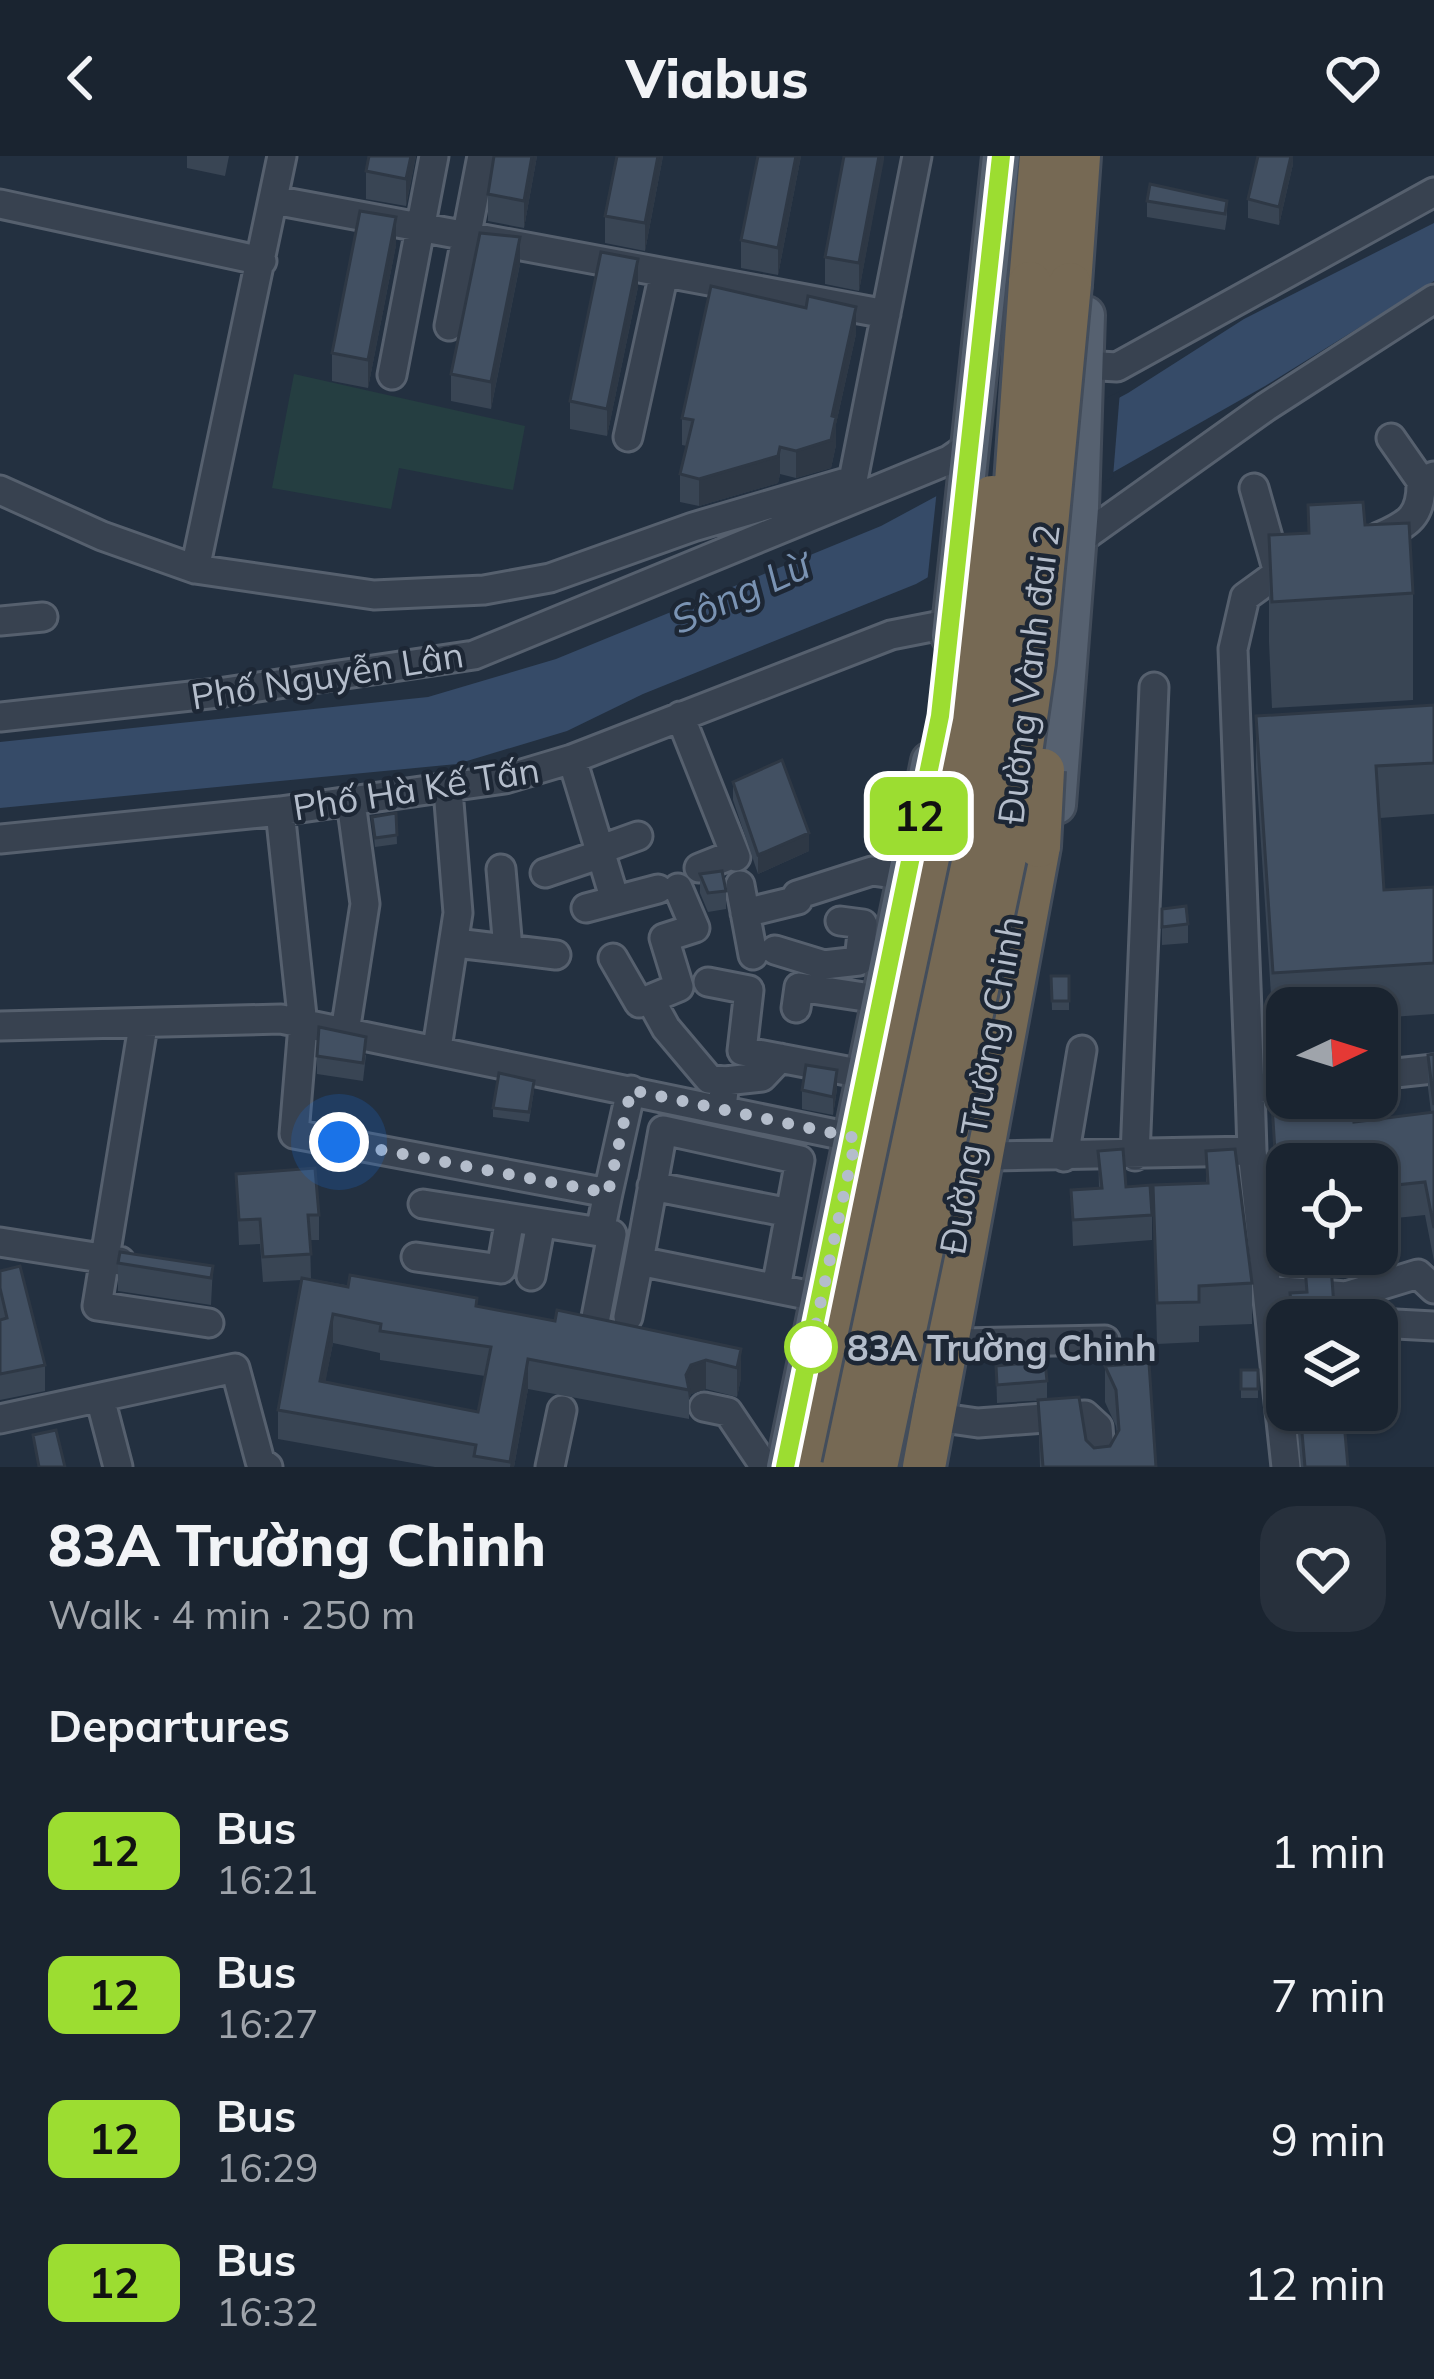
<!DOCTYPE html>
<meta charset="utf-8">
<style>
:root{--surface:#1a2430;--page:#27303c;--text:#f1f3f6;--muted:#9fa4ab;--line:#38414c}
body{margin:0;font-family:Mulish,sans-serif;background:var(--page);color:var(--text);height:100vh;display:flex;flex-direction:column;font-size:45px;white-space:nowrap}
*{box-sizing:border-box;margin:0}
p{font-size:39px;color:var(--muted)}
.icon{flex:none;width:66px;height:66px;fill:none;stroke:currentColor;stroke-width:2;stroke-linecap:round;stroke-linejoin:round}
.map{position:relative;height:1311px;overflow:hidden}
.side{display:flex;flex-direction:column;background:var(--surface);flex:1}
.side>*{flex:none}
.badge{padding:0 24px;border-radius:18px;font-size:42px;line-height:78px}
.needle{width:78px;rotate:86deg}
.buttons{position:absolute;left:1266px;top:831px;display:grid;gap:24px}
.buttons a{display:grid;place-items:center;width:132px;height:132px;border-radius:24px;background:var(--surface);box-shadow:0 3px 9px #0004,0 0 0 3px var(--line);font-size:60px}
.you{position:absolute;width:60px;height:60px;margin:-30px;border:9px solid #fff;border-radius:50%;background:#1a73e8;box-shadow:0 0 0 18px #1a73e833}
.map>.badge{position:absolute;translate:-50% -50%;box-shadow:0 0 0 6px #fff}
h2{padding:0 48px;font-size:45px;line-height:108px}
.round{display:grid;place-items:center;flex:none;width:126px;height:126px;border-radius:36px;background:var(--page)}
.headline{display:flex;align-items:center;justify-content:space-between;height:204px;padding:0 48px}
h1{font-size:57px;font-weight:800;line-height:90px}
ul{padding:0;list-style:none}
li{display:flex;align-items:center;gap:36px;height:144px;padding:0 48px}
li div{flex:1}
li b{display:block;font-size:45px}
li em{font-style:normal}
li .badge{min-width:132px;font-weight:700;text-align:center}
header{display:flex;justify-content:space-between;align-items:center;height:156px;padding:0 48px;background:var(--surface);font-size:54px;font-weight:800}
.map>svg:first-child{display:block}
.green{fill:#253e41}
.water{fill:#364b68}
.pier{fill:#233040}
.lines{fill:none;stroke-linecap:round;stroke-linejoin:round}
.minor-casing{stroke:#56606e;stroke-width:33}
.major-casing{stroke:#414b59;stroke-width:42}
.highway-casing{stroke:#434d5b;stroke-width:48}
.minor{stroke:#384250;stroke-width:27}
.major{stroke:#566170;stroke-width:36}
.highway{stroke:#766954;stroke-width:42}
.highway-bridge-casing{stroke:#434d5b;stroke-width:48;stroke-linecap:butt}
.highway-bridge{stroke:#766954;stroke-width:42}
.wall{fill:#394554;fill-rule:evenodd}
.shaded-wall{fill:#2e3845}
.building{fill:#425062;stroke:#2e3845;stroke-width:3;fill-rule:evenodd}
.line-casing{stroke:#fff;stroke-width:27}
.line{stroke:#9cdd31;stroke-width:18}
.walk{stroke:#b4bdcb;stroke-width:12;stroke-dasharray:0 21.6}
.stop-dot{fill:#fff;stroke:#9cdd31;stroke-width:6}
.labels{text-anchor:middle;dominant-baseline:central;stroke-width:9;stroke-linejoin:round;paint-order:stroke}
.street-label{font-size:36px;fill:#b4bdcb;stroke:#1d2735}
.stop-label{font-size:36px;font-weight:bold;fill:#b4bdcb;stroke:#1d2735;text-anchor:start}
.water-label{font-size:39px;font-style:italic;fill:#7a93b3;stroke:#1d2735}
</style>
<header><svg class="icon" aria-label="back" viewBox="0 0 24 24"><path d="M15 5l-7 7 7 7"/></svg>Viabus<svg class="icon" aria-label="heart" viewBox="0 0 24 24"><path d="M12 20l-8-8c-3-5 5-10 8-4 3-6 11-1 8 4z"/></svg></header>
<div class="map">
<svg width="1434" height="1311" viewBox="0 0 1434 1311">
<rect width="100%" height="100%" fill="#233040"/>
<path class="green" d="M294,218L525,270L513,334L399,312L391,353L272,332Z"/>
<path class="water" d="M1434,67V125L1265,230L916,428L643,538L567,575L457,608L0,652V586L428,541L556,503L881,370L1128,237L1244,163Z"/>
<path class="pier" d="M1120,235L1113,321L927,428L937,333Z"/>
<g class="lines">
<defs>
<path id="minor" d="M274,44L886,158
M0,48L262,105
M449,170L482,0
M1083,209L1117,211L1434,36
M392,219L434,0
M628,281L664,117
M1391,282L1421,325L1434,320
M1254,332L1277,413
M0,334L102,380L195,413L374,439L484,434L550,422L693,371L853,324
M859,337L853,324L917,0
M1379,381C1409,368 1422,360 1421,325
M1078,385L1266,251L1434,143
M195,413L282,0
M0,465L43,461
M680,560L736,701
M0,561L218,537L474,499L949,304L972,288
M572,603L615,744
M280,655L303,869L294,978L608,1037L631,934
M0,683L280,655L505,623L572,603L891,479L952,467
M599,694L638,680
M699,712L734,698
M501,713L508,793
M545,717L601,698
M740,729L753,799
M586,752L658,733
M745,757L798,744L797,739L872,715L908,720
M456,787L556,799
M775,794L824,809L859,805L863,768L840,765
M613,802L639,847L650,843L666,872L709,923L725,925L722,952
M708,826L749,834L742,895L868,919
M650,843L679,831L664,782L695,772L678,732
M796,852L799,831L884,844
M0,870L281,863L855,982
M143,870L97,1150L209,1167
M345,876L365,748L351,646
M437,892L458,757L448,634
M1377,919L1434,913
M725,925L762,921L780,902
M1250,933L1233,493L1245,441L1296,404
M1252,995L1286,1311
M994,1000L1252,995L1250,933L1287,929
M1135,1000L1154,531
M1064,1001L1082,894
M652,1030L790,1057
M423,1048L600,1076L608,1037
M0,1086L120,1105
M416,1101L501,1113L510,1062
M531,1120L541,1067
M776,1132L800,1004L663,974L639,1105L822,1142
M1268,1134L1346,1140L1418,1118L1434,1133
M596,1161L612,1078L600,1076
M628,1161L639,1105
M1377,1167L1434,1170
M962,1187L1105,1184
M100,1242L118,1311
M704,1251L728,1256L765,1311
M0,1263L235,1212L260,1305L268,1311
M950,1263L978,1267L1085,1259L1098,1271L1101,1311
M550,1311L562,1254"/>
<path id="major" d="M950,480L1001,0
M1057,649L1080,352L1086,159
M785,1311L930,605"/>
<path id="highway" d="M1030,127L1041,0
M1070,128L1079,0
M814,1311L937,683
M924,1311L1039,690"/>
</defs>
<use href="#minor" class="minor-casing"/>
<use href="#major" class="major-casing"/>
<use href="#highway" class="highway-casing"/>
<use href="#minor" class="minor"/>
<use href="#major" class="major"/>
<use href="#highway" class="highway"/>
<defs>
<path id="highway-bridge" d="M937,683L992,341
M1039,690L1043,614
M844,1311L978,683L1004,499L1030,127
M876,1311L1008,687L1034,506L1070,128"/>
</defs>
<use href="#highway-bridge" class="highway-bridge-casing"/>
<use href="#highway-bridge" class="highway-bridge"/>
</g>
<path class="wall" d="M187,0H229L225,20L187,12Z
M369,0H416L406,50L366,43V15Z
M537,0L524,72L488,65V38Z
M617,0H663L645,95L605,87V60Z
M801,0L778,119L741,112V84Z
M884,0L859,135L825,128V101Z
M1293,0V8L1279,69L1248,62V43Z
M1147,45H1227V61L1225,74L1147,61Z
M396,89L368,232L332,225V197Z
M520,108L491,253L451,245V218Z
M638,131L607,280L570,273V245Z
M856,178L836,268V289L831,312L796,322L780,318L778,327L699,350L680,346V318L687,290L682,289V262Z
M1308,349L1365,369L1413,437V544L1272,552L1269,486V379L1308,377Z
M1434,549V658L1380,662L1384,734L1434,731V858L1377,862V852H1287V868L1273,869L1256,612V560Z
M733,626L809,695L758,718L733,644Z
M396,657L397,688L375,691L372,661Z
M700,718L726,735V753L708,756L700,737Z
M1162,753L1188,768V787L1162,789Z
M1051,820H1069V854H1052Z
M1434,898V1105L1425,1059L1377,1064V1008H1287V1059L1277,1060L1271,933L1354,966L1431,956L1428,932V899Z
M366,899L363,925L317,918V900Z
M837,933L833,959L802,953V934Z
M534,934L529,966L493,961V952Z
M1098,995L1126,1031L1152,1059V1084L1073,1090L1071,1034L1099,1032Z
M1206,995L1252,1127V1168L1199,1170V1186L1157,1188L1153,1029L1206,1027Z
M236,1018L319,1059V1084H310L311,1123L555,1165L741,1193V1222L737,1241L706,1233L691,1238L689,1243V1263L528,1233L514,1311H435L278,1283V1254L302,1124L263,1126L260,1088L239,1089ZM333,1187L380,1197V1204L485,1220L478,1256L325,1226Z
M118,1107L213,1110L211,1149L118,1135Z
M0,1115L45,1209V1235L0,1244Z
M996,1210L1047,1225V1244L997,1247Z
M1105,1210L1156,1311H1040L1038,1244L1094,1292L1110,1290L1117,1278L1116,1270L1105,1246Z
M1241,1214H1258V1242H1241Z
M1296,1254H1343L1348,1311H1301Z"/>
<path class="shaded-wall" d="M411,0H416L406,50V23Z
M532,0H537L524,72V45Z
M658,0H663L645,95V67Z
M796,0H801L778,119V92Z
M879,0H884V4L859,135V107Z
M1291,0H1293V8L1279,69V51Z
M396,61V89L368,232V204Z
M520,81V108L491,253V226Z
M638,103V131L607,280V253Z
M856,151V178L836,268V289L831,312L796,322V295L832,260Z
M780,291V318L778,327L699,350V323Z
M809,677V695L758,718V699Z
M837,914V933L833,959V941Z
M1342,1098H1367V1115L1342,1121Z
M333,1158V1187L320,1254V1225Z
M741,1193V1222L737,1241V1212Z
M528,1203V1233L514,1311H510Z
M706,1204V1233L691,1238L689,1243L686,1219L691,1209Z"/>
<path class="building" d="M369,0H411L406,23L366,15Z
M494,0H532L524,45L488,38Z
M617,0H658L645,67L605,60Z
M758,0H796L778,92L741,84Z
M844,0H879L859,107L825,101Z
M1258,0H1291L1279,51L1248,43Z
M1150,28L1227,45L1225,58L1147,45Z
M360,55L396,61L368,204L332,197Z
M480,77L520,81L491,226L451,218Z
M601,96L638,103L607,253L570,245Z
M711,130L806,152L808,140L856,151L832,260L836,261L831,284L796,295L780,291L778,300L699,323L680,318L693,264L682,262Z
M1363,346L1365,369L1409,367L1413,437L1272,446L1269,379L1309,377L1308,349Z
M1434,549V607L1376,610L1384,734L1434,731V807L1273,817L1256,560Z
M782,604L809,677L758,699L733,626Z
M396,657L397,679L375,682L372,661Z
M722,715L726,735L708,737L700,718Z
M1186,750L1188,768L1162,771V753Z
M1051,820H1069V845H1052Z
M319,871L366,881L363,907L317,900Z
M1434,898V949L1428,899Z
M806,909L837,914L833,941L802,934Z
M499,917L534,925L529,956L493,952Z
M1287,917V942H1352L1354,966L1434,956V1072L1425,1026L1377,1031V1008H1287V1026L1277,1027L1271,933L1282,918Z
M1123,993L1126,1031L1150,1029L1152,1059L1073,1064L1071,1034L1102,1032L1098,995Z
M1235,993L1252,1127L1199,1130V1146L1157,1147L1153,1029L1208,1027L1206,995Z
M315,1012L319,1059H308L311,1098L263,1101L260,1063L239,1064L236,1018Z
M120,1096L213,1110L211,1122L118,1107Z
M1319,1109L1331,1110L1335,1164H1293L1290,1137L1307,1136L1305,1111Z
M20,1110L45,1209L0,1218V1164L7,1162L0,1132V1115Z
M350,1119L477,1142L476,1150L555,1165L557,1154L741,1193L737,1212L706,1204L691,1209L686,1219L689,1234L528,1203L510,1306L474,1300L476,1289L278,1254L302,1122L348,1131ZM333,1158L381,1168L380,1175L491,1191L478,1256L320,1225Z
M1045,1205L1047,1225L997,1229L996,1210Z
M1149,1207L1156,1311H1043L1038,1244L1079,1241L1086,1284L1094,1292L1110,1290L1119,1274L1116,1234L1105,1210Z
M1241,1214H1258V1233H1241Z
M1300,1254H1343L1348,1311H1305Z
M56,1274L65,1311H39L33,1279Z"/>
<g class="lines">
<defs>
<path id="line" d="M785,1311L940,560L1001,0"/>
</defs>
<use href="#line" class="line-casing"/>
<use href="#line" class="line"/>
<path class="walk" d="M339,986L608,1037L631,934L856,982L811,1191"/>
</g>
<circle class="stop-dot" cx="811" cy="1191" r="24"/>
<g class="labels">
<g class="street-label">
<text transform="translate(1028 518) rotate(-83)">Đường Vành đai 2</text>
<text transform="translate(327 519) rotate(-9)">Phố Nguyễn Lân</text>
<text transform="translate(416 632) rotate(-9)">Phố Hà Kế Tấn</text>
<text transform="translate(981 929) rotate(-80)">Đường Trường Chinh</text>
</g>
<g class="stop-label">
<text x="847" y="1191">83A Trường Chinh</text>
</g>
<g class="water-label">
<text transform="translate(740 436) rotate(-24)">Sông Lừ</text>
</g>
</g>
</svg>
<div class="buttons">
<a><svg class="needle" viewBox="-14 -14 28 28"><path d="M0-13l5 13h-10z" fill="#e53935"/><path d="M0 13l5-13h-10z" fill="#9fa4ab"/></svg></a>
<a><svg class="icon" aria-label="locate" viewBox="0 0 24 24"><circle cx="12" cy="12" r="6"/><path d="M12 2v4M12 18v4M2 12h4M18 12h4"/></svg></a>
<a><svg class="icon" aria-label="layers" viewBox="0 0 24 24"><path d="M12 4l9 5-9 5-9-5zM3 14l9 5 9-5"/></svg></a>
</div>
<div class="you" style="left:339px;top:986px"></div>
<b class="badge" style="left:919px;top:660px;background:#9cdd31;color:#111">12</b>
</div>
<section class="side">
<div class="headline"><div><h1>83A Trường Chinh</h1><p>Walk · 4 min · 250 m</p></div><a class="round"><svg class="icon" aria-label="heart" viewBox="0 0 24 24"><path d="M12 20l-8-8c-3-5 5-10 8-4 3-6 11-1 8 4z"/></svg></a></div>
<h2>Departures</h2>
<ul>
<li><span class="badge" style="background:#9cdd31;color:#111">12</span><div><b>Bus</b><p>16:21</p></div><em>1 min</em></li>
<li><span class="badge" style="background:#9cdd31;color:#111">12</span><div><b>Bus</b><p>16:27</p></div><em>7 min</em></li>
<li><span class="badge" style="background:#9cdd31;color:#111">12</span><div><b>Bus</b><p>16:29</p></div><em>9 min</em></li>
<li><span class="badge" style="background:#9cdd31;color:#111">12</span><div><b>Bus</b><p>16:32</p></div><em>12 min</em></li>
</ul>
</section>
